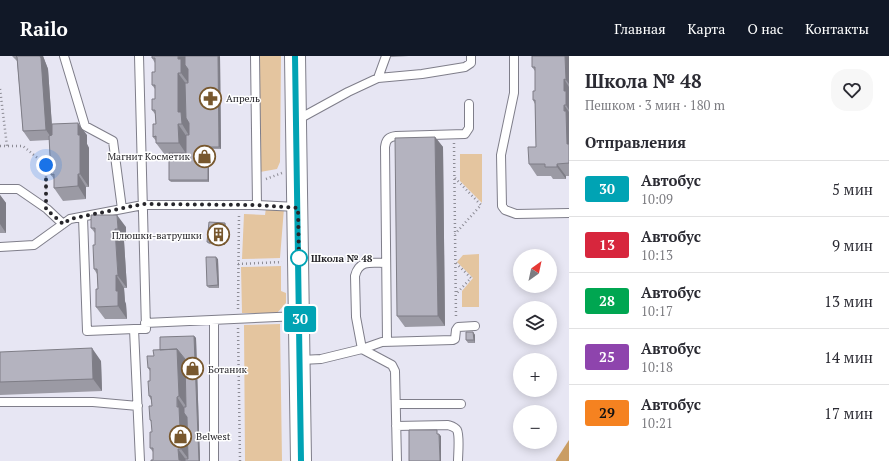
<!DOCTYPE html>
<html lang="ru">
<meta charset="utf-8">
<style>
:root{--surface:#fff;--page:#f7f7f7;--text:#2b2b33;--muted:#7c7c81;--line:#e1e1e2;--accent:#111827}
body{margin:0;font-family:"PT Serif",serif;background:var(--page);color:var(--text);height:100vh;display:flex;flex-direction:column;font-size:15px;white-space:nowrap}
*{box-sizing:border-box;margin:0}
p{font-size:13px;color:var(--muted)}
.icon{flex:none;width:22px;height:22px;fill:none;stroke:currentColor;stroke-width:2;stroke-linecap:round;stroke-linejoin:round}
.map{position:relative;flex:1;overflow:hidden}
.panel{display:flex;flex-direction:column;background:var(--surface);width:320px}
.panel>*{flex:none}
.badge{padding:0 8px;border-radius:3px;font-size:14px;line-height:26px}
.needle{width:26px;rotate:33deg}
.tools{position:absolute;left:513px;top:193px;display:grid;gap:8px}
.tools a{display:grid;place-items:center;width:44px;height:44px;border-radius:50%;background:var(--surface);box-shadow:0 2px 10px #0003;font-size:20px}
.you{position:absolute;width:20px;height:20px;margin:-10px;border:3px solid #fff;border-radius:50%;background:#1a73e8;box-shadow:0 0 0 6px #1a73e833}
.map>.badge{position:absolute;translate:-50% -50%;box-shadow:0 0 0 2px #fff}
h2{padding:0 16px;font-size:15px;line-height:36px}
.round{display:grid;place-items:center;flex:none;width:42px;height:42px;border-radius:16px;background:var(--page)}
.overview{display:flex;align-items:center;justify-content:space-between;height:68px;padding:0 16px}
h1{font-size:19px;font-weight:700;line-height:30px}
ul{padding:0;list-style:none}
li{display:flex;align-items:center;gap:12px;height:56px;padding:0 16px;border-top:1px solid var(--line)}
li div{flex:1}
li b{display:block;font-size:15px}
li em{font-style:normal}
li .badge{min-width:44px;font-weight:700;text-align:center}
header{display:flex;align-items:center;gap:24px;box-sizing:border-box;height:56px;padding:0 20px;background:var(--accent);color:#fff}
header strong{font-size:19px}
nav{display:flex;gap:22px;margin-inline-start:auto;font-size:14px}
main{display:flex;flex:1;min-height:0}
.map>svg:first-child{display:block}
.green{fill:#e4c59f}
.forest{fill:#ca9d63}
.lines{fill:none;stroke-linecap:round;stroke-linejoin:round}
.service-casing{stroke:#7f7e8a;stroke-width:10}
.tertiary-casing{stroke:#7f7e8a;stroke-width:22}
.path{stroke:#8c8b94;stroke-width:2.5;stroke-dasharray:1 3;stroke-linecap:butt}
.service{stroke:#fff;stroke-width:8}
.tertiary{stroke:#fff;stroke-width:20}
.wall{fill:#9b9aa4}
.shaded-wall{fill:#7e7d86}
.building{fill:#b4b3bf;stroke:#7e7d86}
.line-casing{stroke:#fff;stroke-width:9}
.line{stroke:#00a3b4;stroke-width:6}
.walk{stroke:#27262b;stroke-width:4;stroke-dasharray:0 7.2}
.stop-dot{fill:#fff;stroke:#00a3b4;stroke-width:2}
.labels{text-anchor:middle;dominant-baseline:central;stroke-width:3;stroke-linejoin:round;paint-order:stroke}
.poi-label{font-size:10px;fill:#27262b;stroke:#fff;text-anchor:start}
.stop-label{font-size:10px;font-weight:bold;fill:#27262b;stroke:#fff;text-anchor:start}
</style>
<header>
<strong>Railo</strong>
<nav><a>Главная</a><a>Карта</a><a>О нас</a><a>Контакты</a></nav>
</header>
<main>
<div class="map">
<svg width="569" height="405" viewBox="0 0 569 405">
<rect width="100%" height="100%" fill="#e7e6f3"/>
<path class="green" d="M259,0H281L280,106L277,113L260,116Z
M460,98H482V147L460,125Z
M266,152H284L280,202L242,203L244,158L265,159Z
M479,198V251H462V235L473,222L457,206L463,199Z
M281,210V235L286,237V247L277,257H242L241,211Z
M280,268L282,405H245L244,269Z"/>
<path class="forest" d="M569,384V405H556V404Z"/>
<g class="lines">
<defs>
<path id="service" d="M64,0L85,70L113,85L122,153
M139,0L146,273H134L140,405
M255,0L257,149
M514,0V37L501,99L502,150L505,154L516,158L569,157
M378,22L422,18L465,11L471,7V0
M297,64L348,36L378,22L386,0
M0,133H18L47,153L63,168
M83,161L87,275L134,273
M0,191L34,189L70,163L143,149H257L297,151
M386,207C373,207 359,203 355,220L356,261L362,293L392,309L395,315L397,405
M214,264V405
M145,267L299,260
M387,285L385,91C386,84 388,81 396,80L465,78L469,72V48
M301,304L321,303L362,293L382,286L453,284L455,283L456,274L458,271L475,270
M0,346H93L138,350
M396,348H461
M396,370L448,369C451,370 455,371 457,374C460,380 458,398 458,405"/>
<path id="tertiary" d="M295,0L301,405"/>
</defs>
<use href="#service" class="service-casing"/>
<use href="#tertiary" class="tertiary-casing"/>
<path class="path" d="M0,33L7,90
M454,87L456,262
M0,90H23L46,109V140
M455,122L481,149L455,178
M266,123L282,117
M456,207L471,222L456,238
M238,208L282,206
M238,253L239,158
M238,272L240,405"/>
<use href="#service" class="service"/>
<use href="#tertiary" class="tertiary"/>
</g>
<path class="wall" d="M12,0H43L48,13L52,72L87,79V88L89,92V131H86V143L63,145L54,132V123L51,119L49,84L30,85L23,75L17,5Z
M152,0H220L221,93H209V98L211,100V108H209V126H171L169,124V99H165L156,87V85L153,81L156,68L155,58L152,54L155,43V33L152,29L155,16V7L152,2Z
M391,0H409L391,1Z
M569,0V120H566V123H553L551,120H537L529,108L536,91L535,48L533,44L535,35V15L532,11Z
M435,81L443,91L445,270L405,271L397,260Z
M0,139L6,147V177H0Z
M226,170L225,189L209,188L207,186Z
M126,171V185H124L127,232H124L125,245L126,248L127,263H105L96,251L98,233L97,218L94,213L95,189V177L91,172Z
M218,203L219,232H209L207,230Z
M473,276L475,279V287H468L466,284Z
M194,280L196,282L200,405H151L153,404V396L150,392L152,376V367L150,364L152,350L151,344L149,340L150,325V315L148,312L154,300L160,294Z
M0,296L101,305L102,335L0,339Z"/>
<path class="shaded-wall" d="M40,0H43L48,13L53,84L46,74Z
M178,0H187L190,15V29L181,17Z
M218,0H220L221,93L219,91Z
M565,0H569V28L566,24Z
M178,17L187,29L190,81L182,68L178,56Z
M564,23L569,31V54L566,49L564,35Z
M564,49L569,56V91L567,88Z
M78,67L87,79V88L89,92V131L80,118L78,79Z
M178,68L187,81V99L179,87Z
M435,81L443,91L445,270L438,260Z
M207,91L209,93V100L207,98Z
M210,98L211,100V108L210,106Z
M208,106L209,108V126L208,124Z
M557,108L566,120V123L557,111Z
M78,118L86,131V143L78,130Z
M0,139L6,147V177L0,168Z
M117,159L126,171V185L118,173Z
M225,167L226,170L225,189L223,187Z
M115,173L124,185L127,232L118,220Z
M216,201L218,203L219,232L218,229Z
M116,219L124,232L125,246L126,248L127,263L118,250L116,235Z
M473,276L475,279V287L474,284Z
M194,280L196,282L200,405H199Z
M92,292L101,305L102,335L93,323Z
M177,293L186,305L188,353L179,340Z
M177,341L185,353L188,363L190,405L181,393Z
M439,378L441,380V405H440Z
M178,393L187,405H179V404Z"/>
<path class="building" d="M16,0H40L41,2L46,74L23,75L17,1Z
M152,0H178V3H181V17H178V56H181L182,68H178L179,87H156V80L153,81V68H156L155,54H152V43H155V29H152V16H155V2H152Z
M185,0H218L219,91H207V98H210V106H208V124H169V97H186V79H189V67L186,62L185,27H188V13L185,9Z
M532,0H565L566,24L564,23V35H566V49H564V55H566L567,88H569V107L557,108V111H545V108H529L528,91H536L535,44H533V35H535V11H532Z
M78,67V79H80V118H78V130L54,132V118L51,119L49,80L52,79V68Z
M435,81L438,260H397L395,82Z
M91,159H117L118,173H115L118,220L116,219V235H118V250L96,251V233H98L97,213H94L93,189H95V172H91Z
M209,166L225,167L223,187L207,186Z
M206,201H216L218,229L207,230Z
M466,276H473L474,284H466Z
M194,280L199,405H185V403H188L187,361L184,357V351H186L185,303L177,293L160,294V281Z
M92,292L93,323L0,326V296Z
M177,293L179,340L177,341V351H179L181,393H178L179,404H181V405H151V404H153V392H150V376H152L151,364H150L149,350H152L151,340H149L148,325H150V312H148L147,300H154L153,294Z
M409,374H437V378H439L440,405H409Z"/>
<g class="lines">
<defs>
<path id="line" d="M295,0L301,405"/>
</defs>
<use href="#line" class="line-casing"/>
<use href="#line" class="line"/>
<path class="walk" d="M46,109V153L63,168L70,163L143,148L257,149L298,152L299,205V202"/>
</g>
<defs>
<symbol id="pharmacy-ring" viewBox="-11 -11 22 22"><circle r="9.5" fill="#fff" stroke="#78582e" stroke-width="1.5"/><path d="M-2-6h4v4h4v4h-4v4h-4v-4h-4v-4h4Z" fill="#78582e"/></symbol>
<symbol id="shop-ring" viewBox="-11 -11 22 22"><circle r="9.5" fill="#fff" stroke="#78582e" stroke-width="1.5"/><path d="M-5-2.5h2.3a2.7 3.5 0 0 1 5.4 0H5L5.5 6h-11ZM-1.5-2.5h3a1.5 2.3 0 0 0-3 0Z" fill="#78582e"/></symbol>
<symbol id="building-ring" viewBox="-11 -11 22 22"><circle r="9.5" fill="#fff" stroke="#78582e" stroke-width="1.5"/><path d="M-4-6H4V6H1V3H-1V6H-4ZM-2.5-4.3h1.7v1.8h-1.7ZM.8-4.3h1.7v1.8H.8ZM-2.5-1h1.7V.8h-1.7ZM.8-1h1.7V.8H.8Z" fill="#78582e"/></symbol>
</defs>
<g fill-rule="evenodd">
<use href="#pharmacy-ring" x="198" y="30" width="25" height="25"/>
<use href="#shop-ring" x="192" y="88" width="25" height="25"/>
<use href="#building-ring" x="206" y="166" width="25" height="25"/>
<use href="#shop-ring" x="180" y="300" width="25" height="25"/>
<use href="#shop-ring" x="168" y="368" width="25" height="25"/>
</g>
<circle class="stop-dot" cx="299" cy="202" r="8"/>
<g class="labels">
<g class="poi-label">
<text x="226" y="42">Апрель</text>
<text x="190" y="100" text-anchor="end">Магнит Косметик</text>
<text x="202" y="179" text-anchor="end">Плюшки-ватрушки</text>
<text x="208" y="313">Ботаник</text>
<text x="196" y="380">Belwest</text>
</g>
<g class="stop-label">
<text x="311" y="202">Школа № 48</text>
</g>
</g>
</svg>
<div class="tools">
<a><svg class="needle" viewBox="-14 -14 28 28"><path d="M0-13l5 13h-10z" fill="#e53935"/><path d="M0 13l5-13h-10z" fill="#7c7c81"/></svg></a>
<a><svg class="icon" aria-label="layers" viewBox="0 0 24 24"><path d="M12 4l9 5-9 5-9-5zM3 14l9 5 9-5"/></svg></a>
<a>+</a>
<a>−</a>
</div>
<div class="you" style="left:46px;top:109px"></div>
<b class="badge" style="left:300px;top:263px;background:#00a3b4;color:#fff">30</b>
</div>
<section class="panel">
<div class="overview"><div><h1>Школа № 48</h1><p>Пешком · 3 мин · 180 m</p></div><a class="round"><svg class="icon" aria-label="heart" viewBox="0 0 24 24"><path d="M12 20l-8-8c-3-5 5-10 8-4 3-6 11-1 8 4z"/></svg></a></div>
<h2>Отправления</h2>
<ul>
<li><span class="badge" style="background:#00a3b4;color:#fff">30</span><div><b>Автобус</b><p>10:09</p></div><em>5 мин</em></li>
<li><span class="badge" style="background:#d7263d;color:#fff">13</span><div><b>Автобус</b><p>10:13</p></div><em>9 мин</em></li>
<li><span class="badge" style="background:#00a651;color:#fff">28</span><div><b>Автобус</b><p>10:17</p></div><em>13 мин</em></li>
<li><span class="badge" style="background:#8e44ad;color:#fff">25</span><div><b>Автобус</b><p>10:18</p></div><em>14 мин</em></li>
<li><span class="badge" style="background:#f58220;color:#111">29</span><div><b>Автобус</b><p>10:21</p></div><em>17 мин</em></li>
</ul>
</section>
</main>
